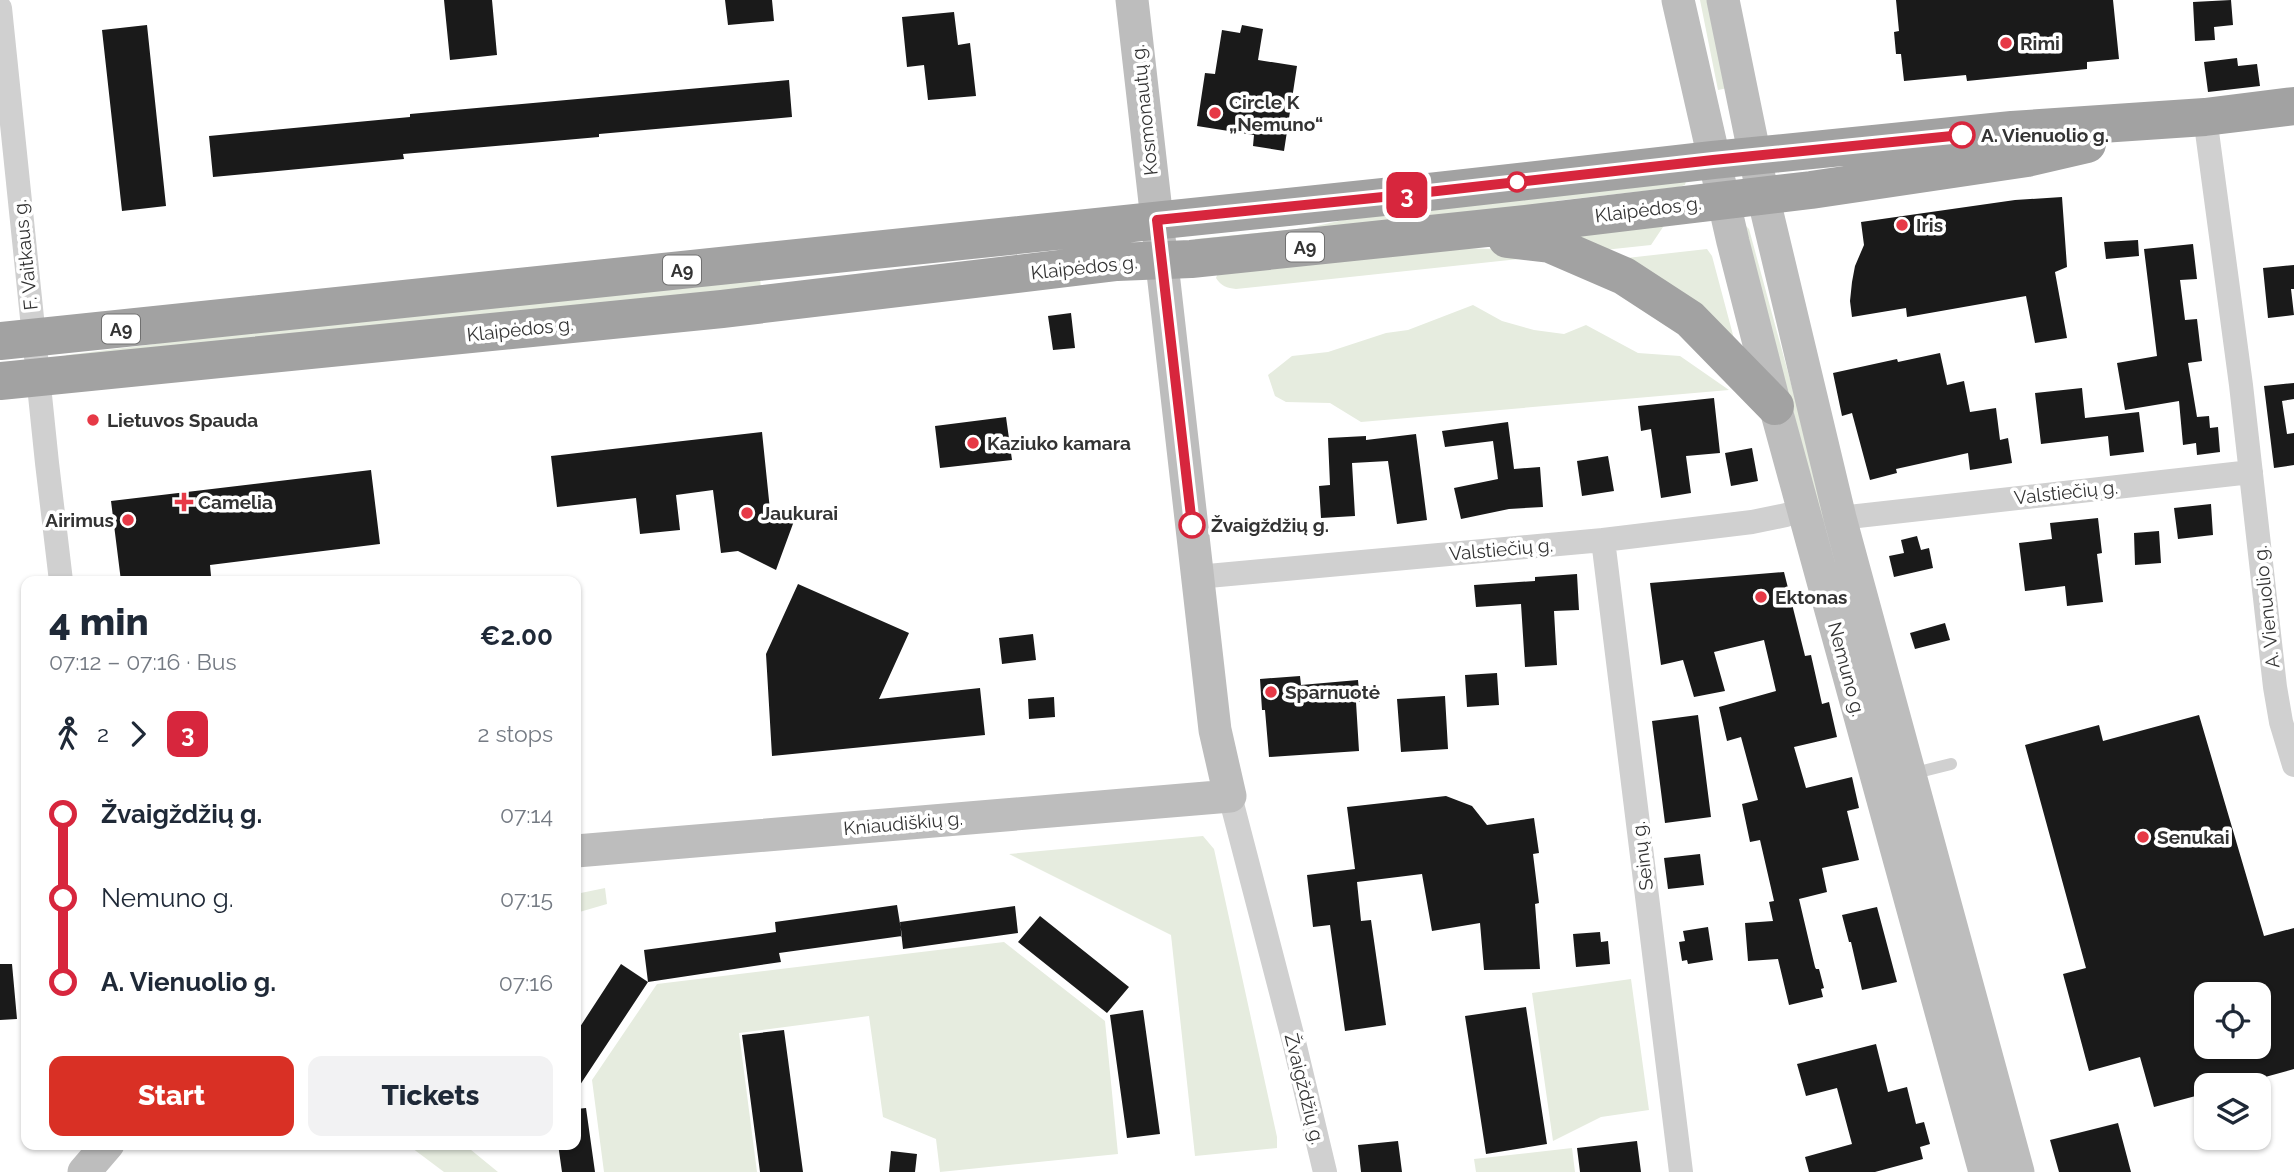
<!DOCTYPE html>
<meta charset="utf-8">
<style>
:root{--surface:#fff;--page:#f2f2f3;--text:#1f2937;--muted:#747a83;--accent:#d93025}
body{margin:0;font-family:Raleway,sans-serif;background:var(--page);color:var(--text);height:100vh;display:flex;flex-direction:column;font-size:26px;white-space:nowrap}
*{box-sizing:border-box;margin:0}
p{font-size:23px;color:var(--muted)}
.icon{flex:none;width:38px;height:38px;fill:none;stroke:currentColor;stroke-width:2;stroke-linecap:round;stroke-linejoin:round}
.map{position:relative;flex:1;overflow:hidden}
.side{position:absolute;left:21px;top:576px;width:560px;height:574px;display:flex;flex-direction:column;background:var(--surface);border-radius:14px;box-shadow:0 2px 5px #0004}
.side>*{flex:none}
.badge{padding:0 14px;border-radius:10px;font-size:24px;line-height:46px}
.fabs{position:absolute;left:2194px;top:982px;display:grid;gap:14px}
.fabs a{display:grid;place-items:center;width:77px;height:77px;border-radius:14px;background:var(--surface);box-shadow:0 2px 5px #0004;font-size:35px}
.map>.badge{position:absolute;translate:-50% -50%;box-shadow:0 0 0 4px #fff}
.legs{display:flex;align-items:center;gap:10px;height:77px;padding:0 28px;font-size:23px}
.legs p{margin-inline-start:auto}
.overview{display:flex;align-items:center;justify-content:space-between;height:119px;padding:0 28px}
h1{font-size:38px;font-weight:800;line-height:52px}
.button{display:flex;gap:14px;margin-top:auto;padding:14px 28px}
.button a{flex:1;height:80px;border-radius:14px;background:var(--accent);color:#fff;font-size:28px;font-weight:800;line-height:80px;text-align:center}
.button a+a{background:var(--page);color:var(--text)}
ul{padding:0 28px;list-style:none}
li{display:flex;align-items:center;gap:24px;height:84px;font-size:26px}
li i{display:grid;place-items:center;width:10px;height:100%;margin:0 9px;background:currentColor}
li i::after{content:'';width:18px;height:18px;margin:-9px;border:5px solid;border-radius:50%;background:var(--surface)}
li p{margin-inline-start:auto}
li:first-child i{background:linear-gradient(#0000 50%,currentColor 0)}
li:last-child i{background:linear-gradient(currentColor 50%,#0000 0)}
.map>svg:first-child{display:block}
.green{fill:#e6ecdf}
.building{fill:#1a1a1a;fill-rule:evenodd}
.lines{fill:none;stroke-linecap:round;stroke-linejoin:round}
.service{stroke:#d0d0d0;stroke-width:12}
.minor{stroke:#d0d0d0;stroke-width:24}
.secondary{stroke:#bdbdbd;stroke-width:33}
.trunk{stroke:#a2a2a2;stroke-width:38}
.line-1-casing{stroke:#fff;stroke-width:16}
.line-1{stroke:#d7263d;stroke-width:10}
.poi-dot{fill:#e63946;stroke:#fff;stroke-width:2.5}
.stop-1-dot{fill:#fff;stroke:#d7263d;stroke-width:3.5}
.labels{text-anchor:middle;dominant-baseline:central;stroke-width:7;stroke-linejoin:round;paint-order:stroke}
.shield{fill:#fff;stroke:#707070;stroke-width:2}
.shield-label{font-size:18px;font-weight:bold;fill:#333}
.poi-label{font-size:19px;font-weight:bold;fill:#333;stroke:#fff;text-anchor:start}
.street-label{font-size:19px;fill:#333;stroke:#fff}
.stop-label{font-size:19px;font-weight:bold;fill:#333;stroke:#fff;text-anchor:start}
</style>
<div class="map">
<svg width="2294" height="1172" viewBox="0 0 2294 1172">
<rect width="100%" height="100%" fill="#fff"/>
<path class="green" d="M1700,0H1710L1728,88L1718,90Z
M1686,181L1685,185L1679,187L1555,201L1470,219L1196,247L1195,239L1307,228L1398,208Z
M1665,224L1651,245L1604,250L1560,233Z
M1746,226L1749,229L1829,523L1820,525L1741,227Z
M1452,248L1494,249L1547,256L1236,289C1227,288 1221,286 1216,278L1218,273Z
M1707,249L1712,256L1737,350L1618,259Z
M760,274L761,292L62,358L67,355L155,344L211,330Z
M1473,305L1502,321L1534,330L1564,334L1586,325L1638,353L1680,356L1729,390L1361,422L1330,403L1286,402L1275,396L1268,375L1292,356L1328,352L1386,333L1408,330Z
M1203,836L1214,849L1277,1137V1148L1195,1156L1171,935L1009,854Z
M605,888L607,904L576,913V894Z
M1004,942L1105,1021L1118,1154L940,1172L936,1139L883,1117L869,1016L739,1033L757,1172H604L592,1080L657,984Z
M1631,979L1649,1110L1601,1117L1553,1141L1532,993Z
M408,1145H465L498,1172H444Z
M1572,1148L1575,1172H1476L1474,1159Z"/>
<path class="building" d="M444,0H492L497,55L450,60Z
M725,0H772L774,21L728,25Z
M1896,0H2113L2119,59L2087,62V69L1967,81L1966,75L1904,81L1901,54H1896L1894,32L1899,31Z
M2231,0L2233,25L2214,27L2215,40L2195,41L2193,2Z
M954,12L958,45L970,43L976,96L928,100L924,65L907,67L902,17Z
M147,25L166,206L122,211L102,30Z
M1242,25L1263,29L1258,60L1297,66L1284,151L1253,146L1254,135L1197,126L1205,73L1215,74L1222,30L1240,33Z
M2237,58L2238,66L2257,64L2260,86L2208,92L2204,62Z
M789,80L792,117L599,134V137L403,154L404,159L213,177L209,136L410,117V114Z
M2062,197L2067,267L2055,272L2067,338L2035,343L2026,296L1907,317L1906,308L1852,317L1850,301L1852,282L1855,266L1864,245L1861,222L2015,200Z
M2138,240L2139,256L2106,259L2104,242Z
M2193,244L2197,279L2180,280L2185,320L2197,319L2202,361L2188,363L2197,417L2209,416L2210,428L2218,427L2220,452L2197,455L2196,443L2183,445L2179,401L2125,410L2117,363L2157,356L2144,249Z
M2294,265V289H2291L2294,315L2268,318L2263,268Z
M1071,313L1075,348L1053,350L1048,316Z
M1940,353L1947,385L1964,381L1970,412L1996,408L2000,440L2008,438L2012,463L1970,470L1968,453L1896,469L1897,473L1870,480L1852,413L1842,416L1833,373L1897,359L1898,362Z
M2294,383V399L2282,401L2287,434L2294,433V465L2274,468L2264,386Z
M2082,388L2085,418L2139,412L2144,452L2110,456L2108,436L2041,444L2035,393Z
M1714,398L1720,453L1686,456L1691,493L1661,498L1651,429L1641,431L1638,406Z
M1006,417L1012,460L940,468L935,426Z
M1508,422L1514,469L1540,467L1543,507L1509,509L1461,519L1454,488L1498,479L1493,441L1445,447L1442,431Z
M762,432L770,510L794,521L776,570L738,551L721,553L713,490L676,495L680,530L640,534L636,498L557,507L551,456Z
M1416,434L1427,520L1397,524L1388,461L1352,463L1355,516L1321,518L1319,486L1330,485L1328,438L1366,436V440Z
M1752,448L1758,481L1731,486L1725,453Z
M1608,456L1614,491L1582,496L1577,461Z
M371,470L380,544L210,565L211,576L165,581H121L111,501Z
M2211,504L2213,535L2178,539L2174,508Z
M2098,518L2102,553L2097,554L2103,602L2067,606L2065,586L2025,591L2019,543L2052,539L2050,523Z
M2159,531L2161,563L2135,565L2134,533Z
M1917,536L1921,550L1929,548L1933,568L1894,577L1889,556L1904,553L1901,540Z
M1784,572L1805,656L1811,655L1822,704L1829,702L1837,737L1794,747L1806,788L1852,777L1859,808L1847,811L1859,860L1822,868L1827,892L1799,899L1815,967L1816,969H1819L1824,988L1821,989L1823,997L1789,1005L1778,959L1748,961L1745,923L1773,921L1769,902L1774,901L1760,840L1750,842L1742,804L1758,800L1741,737L1727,741L1719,707L1776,691L1764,640L1714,652L1725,691L1694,697L1683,660L1661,665L1650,583Z
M1577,574L1579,610L1554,611L1557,665L1525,667L1521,604L1476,607L1474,585L1535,581V577Z
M798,584L909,633L879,699L980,688L985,735L772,756L766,654Z
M1945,623L1950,640L1915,649L1910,633Z
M1033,634L1036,660L1002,664L999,638Z
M1497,673L1499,705L1467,707L1465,675Z
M1300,676L1301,685L1358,680L1360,702H1356L1359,751L1269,757L1265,710H1262L1260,679Z
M1445,696L1448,749L1401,752L1397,699Z
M1054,697L1055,717L1029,719L1028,699Z
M1698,715L1711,817L1665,823L1652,721Z
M2199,715L2264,936L2294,928V1069L2236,1085H2207V1093L2154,1107L2140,1057L2089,1071L2063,974L2086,968L2025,745L2099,725L2103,741ZM2207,994H2259V1046H2207Z
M1446,796L1472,806L1487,825L1534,818L1539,853L1533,854L1539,903L1535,904L1540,969L1484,970L1480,923L1432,931L1422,874L1357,882L1361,921L1371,920L1386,1025L1345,1031L1330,925L1313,927L1307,875L1355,869L1347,807Z
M1700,854L1704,885L1668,889L1664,858Z
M897,905L902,936L779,953L781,962L648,982L644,950L776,932L775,922Z
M1015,906L1018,933L903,949L900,922Z
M1877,907L1897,982L1862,990L1851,942H1849L1842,915Z
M1040,916L1129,987L1107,1013L1018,942Z
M1708,927L1713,960L1688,964L1687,960L1682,961L1679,942L1685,941L1683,931Z
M1600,932L1601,942L1608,941L1610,964L1576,967L1573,934Z
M0,964H12L17,1019L0,1020Z
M621,964L648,982L576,1091V1033Z
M1526,1007L1547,1144L1486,1154L1465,1016Z
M1143,1010L1160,1134L1127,1138L1110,1015Z
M784,1030L803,1172H760L742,1035Z
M1876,1044L1888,1092L1907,1087L1916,1124L1924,1122L1930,1144L1920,1147L1923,1159L1875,1172H1809L1805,1157L1852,1144L1837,1088L1806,1096L1797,1064Z
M586,1108L595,1172H562L558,1144H576V1109Z
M2118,1123L2131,1172H2059L2050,1140Z
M1398,1141L1402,1172H1361L1358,1145Z
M1637,1141L1641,1172H1580L1577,1148Z
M891,1151L917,1154L915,1172H889Z"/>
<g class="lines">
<path class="service" d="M1911,774L1951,764"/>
<path class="minor" d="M0,8L47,463L61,581
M2205,117L2241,385L2275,687L2281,722L2294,765
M1840,518L2251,472
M1603,540L1681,1172
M1197,577L1603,540L1752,522L1786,515L1803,509
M1230,796L1294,1042L1325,1172"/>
<path class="secondary" d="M1678,0L1733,242L1775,406L1985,1172
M1723,0L1763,196L1840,518L2018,1172
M576,851L1230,796L1215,730L1132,0
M84,1172L108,1144"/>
<path class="trunk" d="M1507,239L1550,244L1624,276L1690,319L1775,406
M0,341L1393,196L1713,160L2012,130L2205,117L2294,106
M0,381L722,309L1117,262L1191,259L1526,224L1811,190L2027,158L2087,144"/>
</g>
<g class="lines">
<defs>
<path id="line-1" d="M1192,525L1157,220L1393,196L1713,160L1962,135"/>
</defs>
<use href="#line-1" class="line-1-casing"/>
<use href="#line-1" class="line-1"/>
</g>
<g class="poi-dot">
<circle cx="2006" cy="43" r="7"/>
<circle cx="1215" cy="113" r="7"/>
<circle cx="1902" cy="225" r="7"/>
<circle cx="93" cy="420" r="7"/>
<circle cx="973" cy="443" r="7"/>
<path d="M180.5 491.5h7v7h7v7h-7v7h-7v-7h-7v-7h7z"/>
<circle cx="747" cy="513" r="7"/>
<circle cx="128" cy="520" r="7"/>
<circle cx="1761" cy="597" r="7"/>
<circle cx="1271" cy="692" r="7"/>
<circle cx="2143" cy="837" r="7"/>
</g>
<g class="stop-1-dot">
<circle cx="1962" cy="135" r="12"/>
<circle cx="1517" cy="182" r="9"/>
<circle cx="1192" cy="525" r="12"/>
</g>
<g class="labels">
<g class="shield">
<rect x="1286" y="232.5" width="38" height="29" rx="5"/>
<rect x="663" y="255.5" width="38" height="29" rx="5"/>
<rect x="102" y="314.5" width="38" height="29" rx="5"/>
</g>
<g class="shield-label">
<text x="1305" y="247">A9</text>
<text x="682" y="270">A9</text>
<text x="121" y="329">A9</text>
</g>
<g class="poi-label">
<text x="2020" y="43">Rimi</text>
<text x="1229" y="102">Circle K<tspan x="1229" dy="22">„Nemuno“</tspan></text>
<text x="1916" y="225">Iris</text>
<text x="107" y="420">Lietuvos Spauda</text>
<text x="987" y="443">Kaziuko kamara</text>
<text x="198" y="502">Camelia</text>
<text x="761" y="513">Jaukurai</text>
<text x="114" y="520" text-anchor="end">Airimus</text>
<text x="1775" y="597">Ektonas</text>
<text x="1285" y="692">Sparnuotė</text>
<text x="2157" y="837">Senukai</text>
</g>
<g class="street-label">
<text transform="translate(1144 110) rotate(-96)">Kosmonautų g.</text>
<text transform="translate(1648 209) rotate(-7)">Klaipėdos g.</text>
<text transform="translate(25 255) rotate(-96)">F. Vaitkaus g.</text>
<text transform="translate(1084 267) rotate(-6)">Klaipėdos g.</text>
<text transform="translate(520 329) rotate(-6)">Klaipėdos g.</text>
<text transform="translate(2066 492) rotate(-6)">Valstiečių g.</text>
<text transform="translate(1501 549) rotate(-5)">Valstiečių g.</text>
<text transform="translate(2266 607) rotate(-96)">A. Vienuolio g.</text>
<text transform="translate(1847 669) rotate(75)">Nemuno g.</text>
<text transform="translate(903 823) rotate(-5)">Kniaudiškių g.</text>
<text transform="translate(1642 856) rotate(-97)">Seinų g.</text>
<text transform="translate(1305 1089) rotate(76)">Žvaigždžių g.</text>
</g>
<g class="stop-label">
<text x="1981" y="135">A. Vienuolio g.</text>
<text x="1211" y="525">Žvaigždžių g.</text>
</g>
</g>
</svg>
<div class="fabs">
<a><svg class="icon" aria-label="locate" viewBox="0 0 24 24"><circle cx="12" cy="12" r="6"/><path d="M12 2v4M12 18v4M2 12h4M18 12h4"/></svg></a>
<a><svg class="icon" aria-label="layers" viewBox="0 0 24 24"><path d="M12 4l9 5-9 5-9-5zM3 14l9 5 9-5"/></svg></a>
</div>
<b class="badge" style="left:1407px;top:195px;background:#d7263d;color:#fff">3</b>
<section class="side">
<div class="overview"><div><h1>4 min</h1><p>07:12 – 07:16 · Bus</p></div><b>€2.00</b></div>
<div class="legs"><svg class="icon" aria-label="walk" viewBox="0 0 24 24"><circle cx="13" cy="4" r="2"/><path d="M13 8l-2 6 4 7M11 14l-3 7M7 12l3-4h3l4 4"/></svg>2<svg class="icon" aria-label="forward" viewBox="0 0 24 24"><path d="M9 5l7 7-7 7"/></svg><b class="badge" style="background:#d7263d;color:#fff">3</b><p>2 stops</p></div>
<ul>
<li><i style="color:#d7263d"></i><b>Žvaigždžių g.</b><p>07:14</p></li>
<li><i style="color:#d7263d"></i><span>Nemuno g.</span><p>07:15</p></li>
<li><i style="color:#d7263d"></i><b>A. Vienuolio g.</b><p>07:16</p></li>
</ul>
<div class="button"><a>Start</a><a>Tickets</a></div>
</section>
</div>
